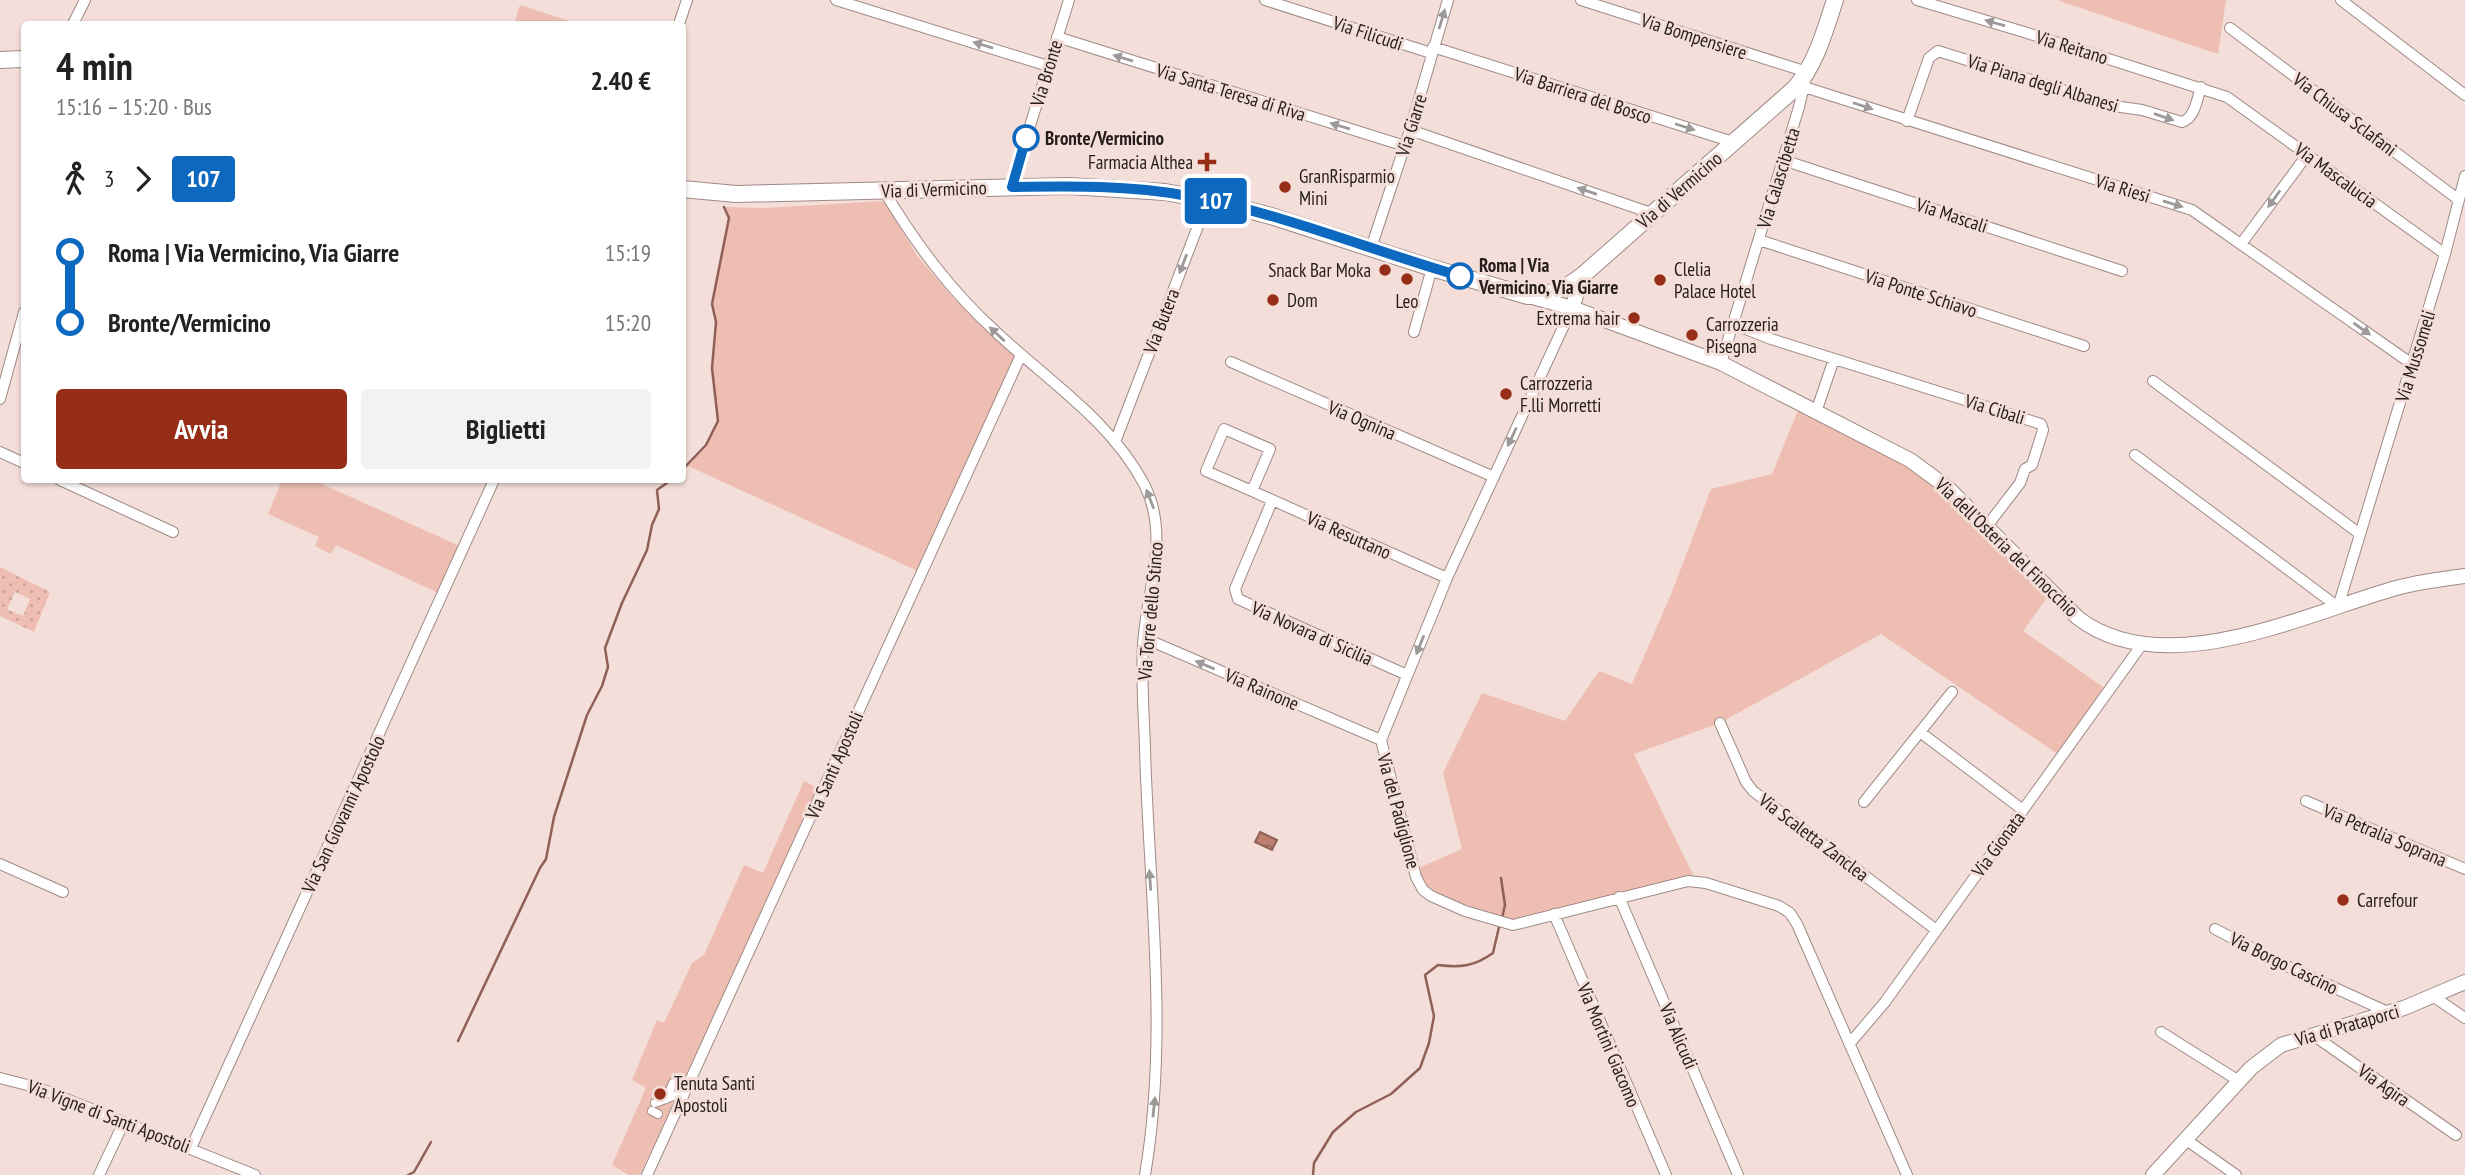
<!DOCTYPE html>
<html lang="it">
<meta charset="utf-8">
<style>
:root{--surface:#fff;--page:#f2f2f2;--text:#222;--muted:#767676;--accent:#962d16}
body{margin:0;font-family:"PT Sans Narrow",sans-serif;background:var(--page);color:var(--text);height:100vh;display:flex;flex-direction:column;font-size:26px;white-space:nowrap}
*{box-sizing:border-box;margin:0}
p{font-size:23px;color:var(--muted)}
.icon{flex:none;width:38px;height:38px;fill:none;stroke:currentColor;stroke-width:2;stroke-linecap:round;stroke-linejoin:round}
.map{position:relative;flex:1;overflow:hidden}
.side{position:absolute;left:21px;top:21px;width:665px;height:462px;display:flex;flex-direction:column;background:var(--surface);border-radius:7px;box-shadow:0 2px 5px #0004}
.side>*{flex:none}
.badge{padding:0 14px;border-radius:5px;font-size:24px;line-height:46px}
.map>.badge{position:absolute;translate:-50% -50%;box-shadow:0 0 0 4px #fff}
.legs{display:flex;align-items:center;gap:10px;height:77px;padding:0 35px;font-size:23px}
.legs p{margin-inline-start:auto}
.head{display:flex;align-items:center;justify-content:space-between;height:119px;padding:0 35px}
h1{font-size:38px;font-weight:700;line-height:52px}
.button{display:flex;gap:14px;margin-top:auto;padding:14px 35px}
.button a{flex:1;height:80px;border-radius:7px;background:var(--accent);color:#fff;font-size:28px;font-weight:700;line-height:80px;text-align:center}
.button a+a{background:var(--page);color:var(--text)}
ul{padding:0 35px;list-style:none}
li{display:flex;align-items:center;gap:24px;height:70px;font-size:26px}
li i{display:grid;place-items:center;width:10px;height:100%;margin:0 9px;background:currentColor}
li i::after{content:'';width:18px;height:18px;margin:-9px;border:5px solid;border-radius:50%;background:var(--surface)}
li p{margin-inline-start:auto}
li:first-child i{background:linear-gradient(#0000 50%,currentColor 0)}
li:last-child i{background:linear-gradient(currentColor 50%,#0000 0)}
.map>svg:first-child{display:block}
.grass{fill:#eebeb2}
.park{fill:url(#park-dots);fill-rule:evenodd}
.water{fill:url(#water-waves);stroke:#8f6156;stroke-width:2}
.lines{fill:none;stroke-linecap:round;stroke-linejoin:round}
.stream{stroke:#8f6156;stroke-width:2.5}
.pedestrian-casing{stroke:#9e8a85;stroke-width:10}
.minor-casing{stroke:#9e8a85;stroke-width:12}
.tertiary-casing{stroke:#9e8a85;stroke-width:16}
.secondary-casing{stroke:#9e8a85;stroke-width:18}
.pedestrian{stroke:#fff;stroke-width:8}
.minor{stroke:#fff;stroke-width:10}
.tertiary{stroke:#fff;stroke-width:14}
.secondary{stroke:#fff;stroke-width:16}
.oneway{fill:#9d9998}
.line-1-casing{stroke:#fff;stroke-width:16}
.line-1{stroke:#0c69bf;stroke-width:10}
.stop-1-dot{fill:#fff;stroke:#0c69bf;stroke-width:3.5}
.poi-dot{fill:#962d16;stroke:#f4ded9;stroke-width:2.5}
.labels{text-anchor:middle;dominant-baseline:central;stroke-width:6;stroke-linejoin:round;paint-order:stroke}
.street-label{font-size:19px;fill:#251d1b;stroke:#f4ded9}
.stop-label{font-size:19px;font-weight:bold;fill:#251d1b;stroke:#f4ded9;text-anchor:start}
.poi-label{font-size:19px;fill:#251d1b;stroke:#f4ded9;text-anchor:start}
</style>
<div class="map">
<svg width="2465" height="1175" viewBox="0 0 2465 1175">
<defs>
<pattern id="park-dots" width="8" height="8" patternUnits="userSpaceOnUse" patternTransform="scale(1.75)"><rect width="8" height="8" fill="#eebeb2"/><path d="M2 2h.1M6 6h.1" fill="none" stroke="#cca398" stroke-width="1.8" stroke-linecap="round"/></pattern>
<pattern id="water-waves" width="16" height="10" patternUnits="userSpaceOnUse" patternTransform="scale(1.75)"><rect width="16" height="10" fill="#bc7e6f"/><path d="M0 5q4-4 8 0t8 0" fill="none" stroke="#99675a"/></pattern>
</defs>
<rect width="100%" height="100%" fill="#f4ded9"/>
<path class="grass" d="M2057,0H2226L2218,54Z
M520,5L569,21L568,24H514Z
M884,201L918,257L957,302L1018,355L920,572L688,466L713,434L718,421L712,368L716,322L712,304L729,218L724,207L764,208Z
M1801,403L1900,454L2051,592L2023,631L2109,691L2062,757L1881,634L1720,723L1634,754L1696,881L1523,924L1429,894L1414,870L1462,849L1443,773L1482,693L1565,721L1599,671L1632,684L1672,592L1711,489L1772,474Z
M282,480H313L460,546L438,593L336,545L331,554L315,546L319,537L268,514Z
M804,781L820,789L640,1175H629L612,1165L646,1088L632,1080L657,1020L664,1023L692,963L704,955L744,865L763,873Z"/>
<path class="park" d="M0,567L50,592L34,632L0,616ZM15,592L30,599L23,616L7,609Z"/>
<path class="water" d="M1260,832L1277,840L1272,850L1255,842Z"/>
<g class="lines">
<path class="stream" d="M682,470L706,445L718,421L712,368L716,322L712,304L729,218L724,207
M1501,878L1505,905L1502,918
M458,1041L540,868L546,859L554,817L587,715L602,686L608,667L605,648L622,603L647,550L652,525L659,509L657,490L671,480
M408,1175L414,1172L431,1142
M1313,1175L1314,1163L1333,1132L1356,1112L1391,1094L1420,1068L1429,1043L1434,1016L1425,975L1438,965C1461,968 1475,966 1493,953L1499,927"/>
<defs>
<path id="pedestrian" d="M666,1099L673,1083
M655,1103L676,1095
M652,1111L658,1114"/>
<path id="minor" d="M836,0L1048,66
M1265,0L1431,53
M1581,0L1807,72L1799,107L1721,363
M1917,0L2024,32L2227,97L2445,254
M2341,0L2465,95
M73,24L85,0
M679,24L687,0
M2230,28L2459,200
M1057,37L1405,146
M1433,47L1733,142
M1798,85L2192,210L2412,364
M1907,121L1929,58L1938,51L2114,106L2142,110L2182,122C2195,118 2197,99 2201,87
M1410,130L1651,213
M1783,160L2122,271
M1011,187L1069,0
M884,191C916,244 950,290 996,332C1047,380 1110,420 1144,484C1171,536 1146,591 1143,645C1141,680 1144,714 1145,749C1149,891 1169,1034 1145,1175
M1759,240L2084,346
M2241,244L2307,155
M1371,248L1410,130L1448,0
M1572,308L1447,578L1381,740L1416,877L1423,890L1431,896L1465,911L1513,925L1688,881L1706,883L1779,906L1790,913L1797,924L1907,1175
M1733,324L1771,339L2041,424L2043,430L2032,465L2025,469L2020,483L1987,526
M1414,332L1432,268
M1231,362L1494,477
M2153,381L2360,534
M0,399L24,312
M1816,412L1834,359
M1224,429L1270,449L1252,491L1206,471Z
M1115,442L1208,200
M0,452L24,463
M2135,455L2338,607L2445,254L2465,176
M60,480L173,532
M1252,491L1447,578
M1272,501L1235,589L1238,599L1407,675
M1144,638L1381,740
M1720,723L1746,782L1753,791L1935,929
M1920,732L1952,692
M2306,801L2465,869
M1864,802L1920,732L2023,810
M0,864L63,892
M1619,897L1738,1175
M1554,914L1666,1175
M2215,929L2278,962L2390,1013
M2434,997L2465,1018
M2161,1032L2239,1081
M2313,1035L2456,1135
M1850,1043L1885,1002L2143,643
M0,1078L39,1088L255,1175
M2185,1139L2236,1175
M191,1148L494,480
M99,1175L124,1122
M647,1175L1021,355"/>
<path id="tertiary" d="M1529,296L1572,308L1721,363L1910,460L1948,488L2078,618C2164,684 2307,613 2396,588C2419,582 2442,579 2465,576
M1572,308L1583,275
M2153,1175L2251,1068L2281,1045L2404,1008L2465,982"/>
<path id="secondary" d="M0,60L24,59
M682,189L736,194L1069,186L1165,192L1214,201L1271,216L1432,268L1528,296C1549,296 1567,288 1583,275L1794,89C1816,65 1825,30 1835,0"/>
</defs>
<use href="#pedestrian" class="pedestrian-casing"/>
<use href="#minor" class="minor-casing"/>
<use href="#tertiary" class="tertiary-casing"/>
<use href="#secondary" class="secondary-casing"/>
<use href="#pedestrian" class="pedestrian"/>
<use href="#minor" class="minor"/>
<use href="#tertiary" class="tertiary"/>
<use href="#secondary" class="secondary"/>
</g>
<defs><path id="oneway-solid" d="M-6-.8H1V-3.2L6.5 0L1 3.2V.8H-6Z" transform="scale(1.75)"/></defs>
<g class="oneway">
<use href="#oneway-solid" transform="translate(1442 19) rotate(-73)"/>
<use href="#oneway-solid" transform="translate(1995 23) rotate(-164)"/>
<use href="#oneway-solid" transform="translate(983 45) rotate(-163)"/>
<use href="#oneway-solid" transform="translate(1123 58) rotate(-163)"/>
<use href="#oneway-solid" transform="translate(1863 106) rotate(18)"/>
<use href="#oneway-solid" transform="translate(2164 117) rotate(19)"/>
<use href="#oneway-solid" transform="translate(1340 126) rotate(-163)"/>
<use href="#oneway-solid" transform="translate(1685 127) rotate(18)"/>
<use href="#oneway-solid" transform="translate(1587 191) rotate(-161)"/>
<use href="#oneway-solid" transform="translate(2274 199) rotate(126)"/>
<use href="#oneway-solid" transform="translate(2173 204) rotate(17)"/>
<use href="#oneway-solid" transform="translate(1183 264) rotate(111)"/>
<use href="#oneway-solid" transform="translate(2362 329) rotate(35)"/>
<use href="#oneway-solid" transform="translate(997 334) rotate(-137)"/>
<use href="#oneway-solid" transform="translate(1512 437) rotate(115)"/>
<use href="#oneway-solid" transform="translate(1150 499) rotate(-111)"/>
<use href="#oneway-solid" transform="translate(1420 645) rotate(112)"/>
<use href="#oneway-solid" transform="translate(1205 665) rotate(-157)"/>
<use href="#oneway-solid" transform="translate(1150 880) rotate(-94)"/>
<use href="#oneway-solid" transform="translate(1154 1107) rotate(-84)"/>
</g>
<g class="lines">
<defs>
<path id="line-1" d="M1026,138L1012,187C1070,186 1130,185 1188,196C1281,213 1370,250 1460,276"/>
</defs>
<use href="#line-1" class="line-1-casing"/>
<use href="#line-1" class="line-1"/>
</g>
<g class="stop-1-dot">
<circle cx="1026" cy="138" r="12"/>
<circle cx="1460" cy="276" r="12"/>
</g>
<g class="poi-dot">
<path d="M1203.5 151.5h7v7h7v7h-7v7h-7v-7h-7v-7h7z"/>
<circle cx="1285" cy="187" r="7"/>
<circle cx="1385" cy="270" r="7"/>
<circle cx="1407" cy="279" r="7"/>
<circle cx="1660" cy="280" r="7"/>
<circle cx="1273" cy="300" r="7"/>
<circle cx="1634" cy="318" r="7"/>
<circle cx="1692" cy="335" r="7"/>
<circle cx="1506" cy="394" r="7"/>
<circle cx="2343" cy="900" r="7"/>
<circle cx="660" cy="1094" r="7"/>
</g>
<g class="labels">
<g class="street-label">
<text transform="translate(1368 33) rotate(18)">Via Filicudi</text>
<text transform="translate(1694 36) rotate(18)">Via Bompensiere</text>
<text transform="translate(2072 47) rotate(17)">Via Reitano</text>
<text transform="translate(1046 73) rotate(-73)">Via Bronte</text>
<text transform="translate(2043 83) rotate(17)">Via Piana degli Albanesi</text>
<text transform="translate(1231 92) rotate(17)">Via Santa Teresa di Riva</text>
<text transform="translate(1583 95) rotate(18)">Via Barriera del Bosco</text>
<text transform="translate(2345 114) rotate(37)">Via Chiusa Sclafani</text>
<text transform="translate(1411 125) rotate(-73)">Via Giarre</text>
<text transform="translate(2336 175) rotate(36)">Via Mascalucia</text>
<text transform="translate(1778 178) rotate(-73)">Via Calascibetta</text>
<text transform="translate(2123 188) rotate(17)">Via Riesi</text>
<text transform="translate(934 189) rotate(-2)">Via di Vermicino</text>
<text transform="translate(1679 190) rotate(-41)">Via di Vermicino</text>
<text transform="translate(1952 215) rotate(18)">Via Mascali</text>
<text transform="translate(1921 293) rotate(18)">Via Ponte Schiavo</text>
<text transform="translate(1161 321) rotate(-69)">Via Butera</text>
<text transform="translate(2415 356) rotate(-73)">Via Mussomeli</text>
<text transform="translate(1995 409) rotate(17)">Via Cibali</text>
<text transform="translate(1362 420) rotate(23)">Via Ognina</text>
<text transform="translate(1349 535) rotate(24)">Via Resuttano</text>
<text transform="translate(2007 547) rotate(44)">Via dell'Osteria del Finocchio</text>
<text transform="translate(1150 611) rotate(-85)">Via Torre dello Stinco</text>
<text transform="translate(1312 633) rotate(24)">Via Novara di Sicilia</text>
<text transform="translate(1262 689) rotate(23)">Via Rainone</text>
<text transform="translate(834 765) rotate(-66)">Via Santi Apostoli</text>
<text transform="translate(1399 811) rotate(75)">Via del Padiglione</text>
<text transform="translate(343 814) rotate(-65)">Via San Giovanni Apostolo</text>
<text transform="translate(2385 835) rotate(23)">Via Petralia Soprana</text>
<text transform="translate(1814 837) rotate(37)">Via Scaletta Zanclea</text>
<text transform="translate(1998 844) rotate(-54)">Via Gionata</text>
<text transform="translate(2284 963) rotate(26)">Via Borgo Cascino</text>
<text transform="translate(2347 1025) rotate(-16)">Via di Prataporci</text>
<text transform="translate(1679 1036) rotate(67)">Via Alicudi</text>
<text transform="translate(1609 1045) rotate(67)">Via Mortini Giacomo</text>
<text transform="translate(2384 1085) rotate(35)">Via Agira</text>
<text transform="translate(109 1116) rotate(21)">Via Vigne di Santi Apostoli</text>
</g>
<g class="stop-label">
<text x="1045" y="138">Bronte/Vermicino</text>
<text x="1479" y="265">Roma | Via<tspan x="1479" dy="22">Vermicino, Via Giarre</tspan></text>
</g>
<g class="poi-label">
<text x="1193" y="162" text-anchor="end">Farmacia Althea</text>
<text x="1299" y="176">GranRisparmio<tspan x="1299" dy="22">Mini</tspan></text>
<text x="1674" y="269">Clelia<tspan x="1674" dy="22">Palace Hotel</tspan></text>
<text x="1371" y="270" text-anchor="end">Snack Bar Moka</text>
<text x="1287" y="300">Dom</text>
<text x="1407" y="301" text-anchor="middle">Leo</text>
<text x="1620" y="318" text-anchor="end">Extrema hair</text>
<text x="1706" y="324">Carrozzeria<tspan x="1706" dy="22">Pisegna</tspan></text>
<text x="1520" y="383">Carrozzeria<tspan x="1520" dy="22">F.lli Morretti</tspan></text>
<text x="2357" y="900">Carrefour</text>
<text x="674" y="1083">Tenuta Santi<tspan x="674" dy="22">Apostoli</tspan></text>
</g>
</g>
</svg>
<b class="badge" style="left:1216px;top:201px;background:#0c69bf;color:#fff">107</b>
<section class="side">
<div class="head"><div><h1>4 min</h1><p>15:16 – 15:20 · Bus</p></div><b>2.40 €</b></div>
<div class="legs"><svg class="icon" aria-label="walk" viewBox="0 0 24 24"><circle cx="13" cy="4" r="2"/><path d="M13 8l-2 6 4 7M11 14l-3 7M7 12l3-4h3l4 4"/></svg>3<svg class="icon" aria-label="forward" viewBox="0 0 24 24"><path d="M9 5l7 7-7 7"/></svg><b class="badge" style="background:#0c69bf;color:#fff">107</b></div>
<ul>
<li><i style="color:#0c69bf"></i><b>Roma | Via Vermicino, Via Giarre</b><p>15:19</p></li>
<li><i style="color:#0c69bf"></i><b>Bronte/Vermicino</b><p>15:20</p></li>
</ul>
<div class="button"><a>Avvia</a><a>Biglietti</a></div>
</section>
</div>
